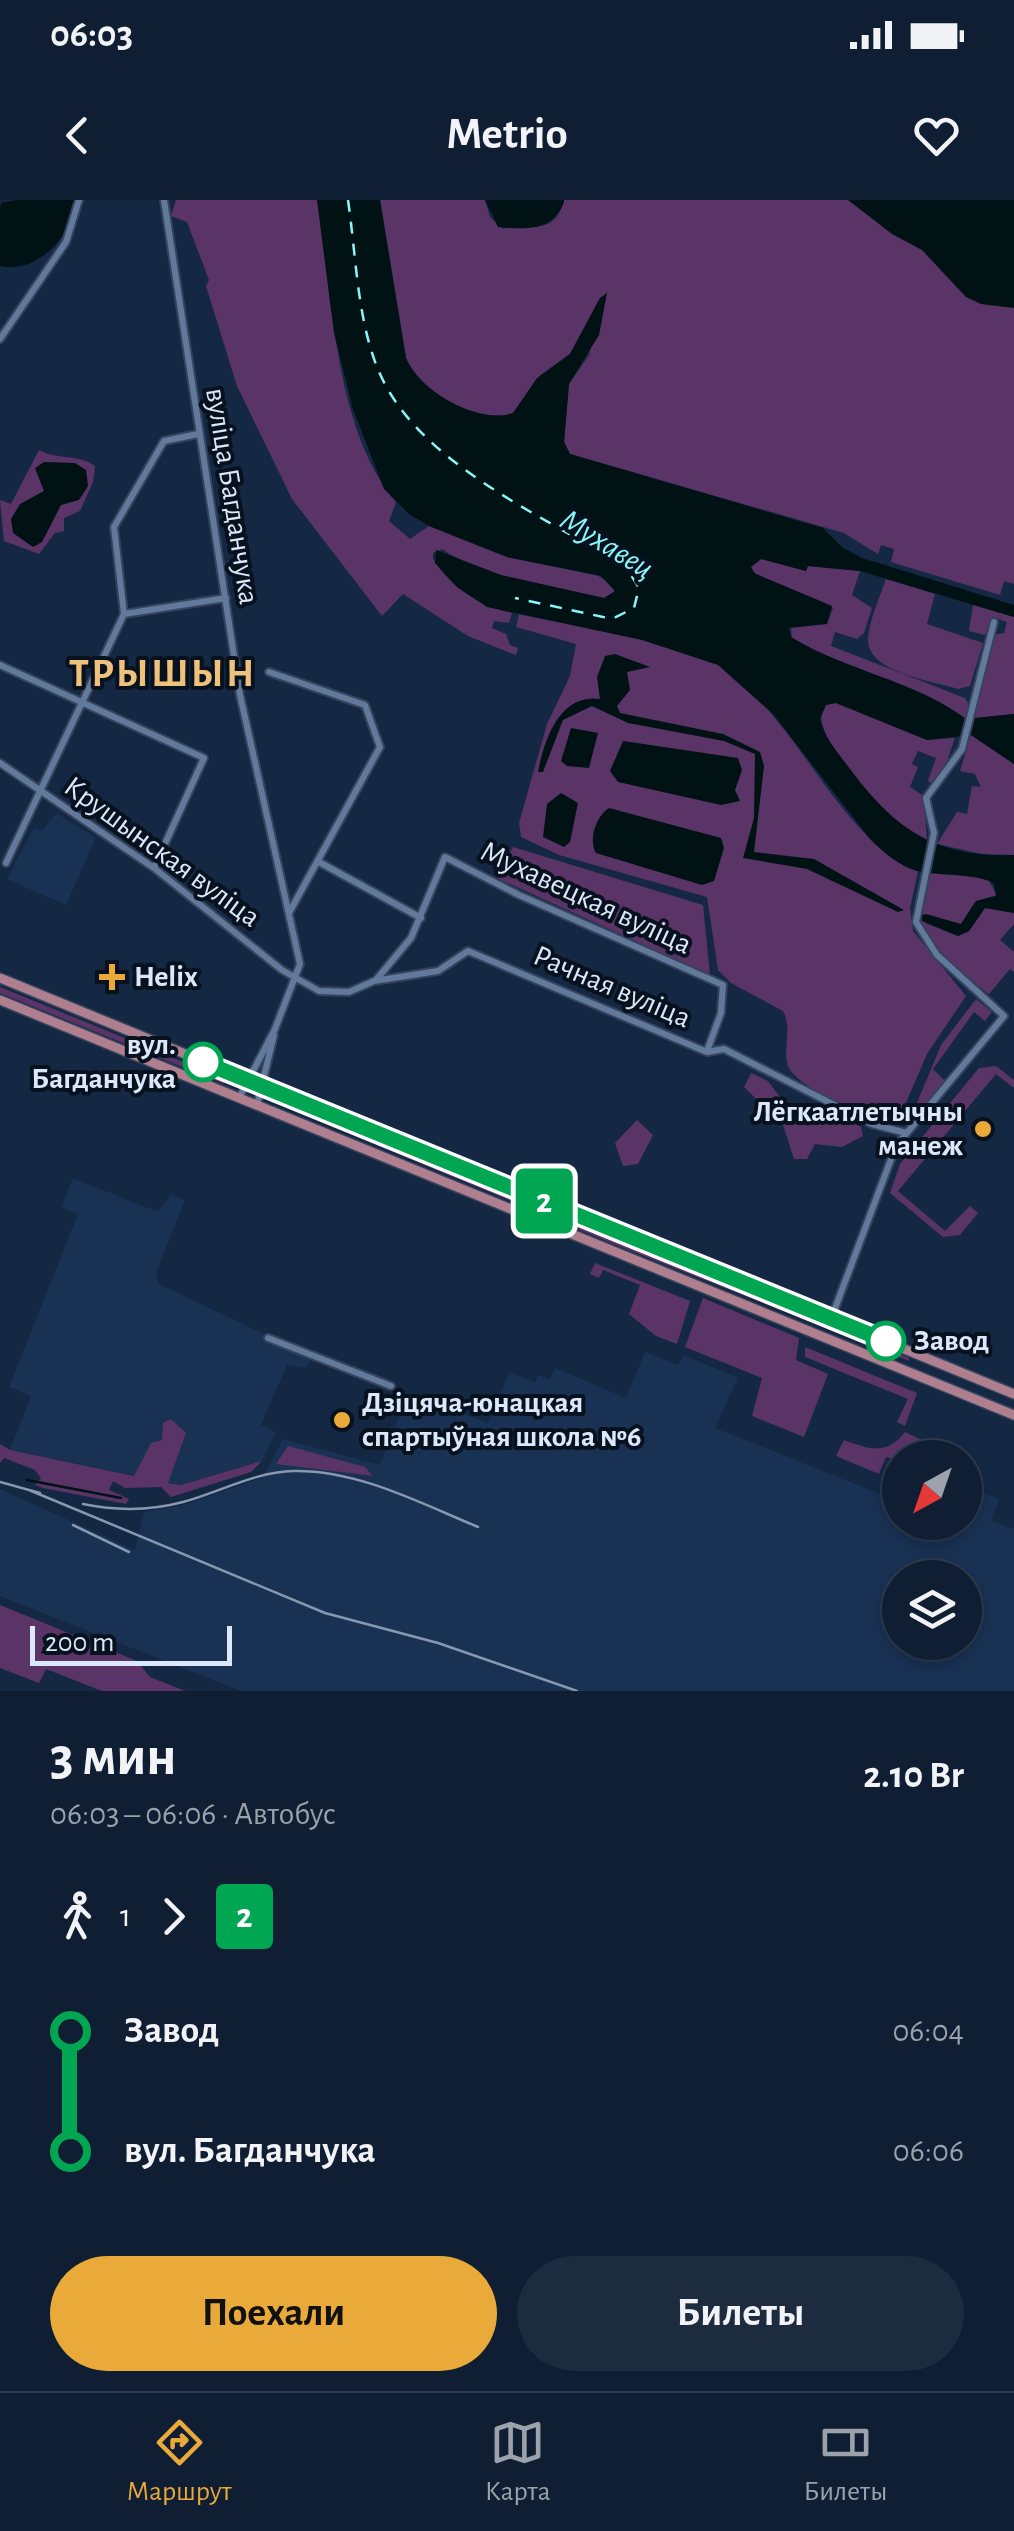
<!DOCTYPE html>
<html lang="ru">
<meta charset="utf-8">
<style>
:root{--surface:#0f1e33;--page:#1d2b3f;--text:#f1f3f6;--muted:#9ba2ac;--line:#2f3c4e;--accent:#eaaa39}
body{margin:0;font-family:"Alegreya Sans",sans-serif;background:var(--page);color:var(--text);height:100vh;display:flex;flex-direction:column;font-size:38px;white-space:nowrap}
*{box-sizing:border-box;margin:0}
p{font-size:32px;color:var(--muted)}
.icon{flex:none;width:55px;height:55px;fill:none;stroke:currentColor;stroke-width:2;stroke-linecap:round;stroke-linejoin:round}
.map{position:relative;height:1491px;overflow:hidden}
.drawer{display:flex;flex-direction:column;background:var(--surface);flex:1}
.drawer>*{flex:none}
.badge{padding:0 20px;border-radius:8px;font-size:35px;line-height:65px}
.needle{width:65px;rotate:220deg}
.buttons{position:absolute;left:882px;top:1240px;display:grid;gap:20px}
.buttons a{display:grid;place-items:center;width:100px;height:100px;border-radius:50%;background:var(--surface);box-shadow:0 5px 15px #0003,0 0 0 2px var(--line);font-size:50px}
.scale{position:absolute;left:30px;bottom:25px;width:202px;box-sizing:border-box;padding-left:10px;border:5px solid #dbe8fb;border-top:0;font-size:28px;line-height:35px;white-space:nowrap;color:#dbe8fb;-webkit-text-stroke:8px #08111e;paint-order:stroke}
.map>.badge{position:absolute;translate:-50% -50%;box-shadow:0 0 0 5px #fff}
.legs{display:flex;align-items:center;gap:15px;height:110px;padding:0 50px;font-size:32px}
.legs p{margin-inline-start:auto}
.overview{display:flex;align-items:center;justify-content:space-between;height:170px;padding:0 50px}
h1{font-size:55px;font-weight:700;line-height:75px}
.action{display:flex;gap:20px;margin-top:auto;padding:20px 50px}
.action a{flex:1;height:115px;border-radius:60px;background:var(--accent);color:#111;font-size:40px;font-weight:700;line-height:115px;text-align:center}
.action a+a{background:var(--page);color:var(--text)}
ul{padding:0 50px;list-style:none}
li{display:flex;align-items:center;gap:35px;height:120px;font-size:38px}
li i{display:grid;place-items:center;width:15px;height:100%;margin:0 12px;background:currentColor}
li i::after{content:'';width:25px;height:25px;margin:-12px;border:8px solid;border-radius:50%;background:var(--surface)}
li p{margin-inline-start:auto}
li:first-child i{background:linear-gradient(#0000 50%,currentColor 0)}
li:last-child i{background:linear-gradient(currentColor 50%,#0000 0)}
.status{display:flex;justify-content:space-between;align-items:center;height:70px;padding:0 50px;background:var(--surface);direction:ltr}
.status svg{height:28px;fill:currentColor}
header{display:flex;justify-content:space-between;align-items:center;height:130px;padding:0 50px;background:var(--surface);font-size:45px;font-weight:700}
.tab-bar{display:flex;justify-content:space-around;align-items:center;height:140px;border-top:2px solid var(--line);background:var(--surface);font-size:28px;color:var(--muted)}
.tab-bar a{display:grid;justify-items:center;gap:5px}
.tab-bar .selected{color:var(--accent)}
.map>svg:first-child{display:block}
.built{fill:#193153;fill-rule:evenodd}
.green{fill:#5a3466}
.water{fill:#001213}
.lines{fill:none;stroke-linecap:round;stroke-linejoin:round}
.stream{stroke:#001213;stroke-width:2.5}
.ferry{stroke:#88f7f9;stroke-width:2.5;stroke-dasharray:12 10;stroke-linecap:butt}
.minor-casing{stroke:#35445c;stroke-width:10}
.major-casing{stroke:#35445c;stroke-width:12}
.minor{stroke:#62799b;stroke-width:6}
.major{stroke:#af7e8f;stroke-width:9}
.rail{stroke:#8898af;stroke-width:2.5}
.line-1-casing{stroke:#fff;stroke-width:22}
.line-1{stroke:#00a651;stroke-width:15}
.poi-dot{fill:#eaaa39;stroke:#08111e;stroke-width:4}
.stop-1-dot{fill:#fff;stroke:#00a651;stroke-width:5}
.labels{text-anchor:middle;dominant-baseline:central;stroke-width:8;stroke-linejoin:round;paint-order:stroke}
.street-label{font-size:30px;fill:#dbe8fb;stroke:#08111e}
.poi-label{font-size:30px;font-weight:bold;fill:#dbe8fb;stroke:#08111e;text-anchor:start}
.stop-label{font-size:30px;font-weight:bold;fill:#dbe8fb;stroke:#08111e;text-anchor:end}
.water-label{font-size:32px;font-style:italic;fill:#88f7f9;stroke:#08111e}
.district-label{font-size:40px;font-weight:bold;letter-spacing:2.5px;fill:#eec27d;stroke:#08111e}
</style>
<div class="status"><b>06:03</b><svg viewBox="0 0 49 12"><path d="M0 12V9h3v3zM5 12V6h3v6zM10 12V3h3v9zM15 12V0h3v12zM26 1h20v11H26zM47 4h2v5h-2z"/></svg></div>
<header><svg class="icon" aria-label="back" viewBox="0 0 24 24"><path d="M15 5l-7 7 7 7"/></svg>Metrio<svg class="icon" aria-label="heart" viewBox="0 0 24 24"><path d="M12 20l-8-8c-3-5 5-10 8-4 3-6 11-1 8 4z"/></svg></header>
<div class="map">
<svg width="1014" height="1491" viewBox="0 0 1014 1491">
<rect width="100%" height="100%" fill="#142844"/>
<path class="built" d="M56,613L96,638L66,705L7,679L34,627L42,631Z
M73,978L158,1012L171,995L185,1000L156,1073L159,1084L312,1157L306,1168L287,1165L261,1225L276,1232L262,1261L181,1285L10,1250L31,1196L9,1187L78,1014L61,1007Z
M645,1152L678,1165L683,1155L738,1178L715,1228L900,1302V1322H965V1285L999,1299L991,1321L1014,1329V1491H241L0,1396V1289L135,1350L144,1312L184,1305L263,1277L283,1239L380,1265L408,1193L488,1223L509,1172L535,1182L538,1175L550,1179L555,1168L626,1198ZM900,1378H965V1442H900Z"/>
<path class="green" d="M176,0H317C333,93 333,227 396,302L389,321L410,339L429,326L507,357L596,375L612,383L615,394L604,398C550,386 488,380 442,349L433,353V359C452,389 479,405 512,413L509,423L494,421L492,428L506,434L510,445L518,448L516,455L468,436L403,394L382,416L292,299L237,186L206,86L209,80L187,22L171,16Z
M380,0H485L490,17L503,29C524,20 554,41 564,0H1014V384L1004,381L1000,395L891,362L894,349L881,345L878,354L844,333L570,254L564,242L569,184L589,155L600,98L570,154L541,175L513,213C478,225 419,191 406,158Z
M39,250C57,260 79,254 95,266L93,282L80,311L64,318V331L55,333L39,354L4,341L0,300L11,304Z
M761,359L806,371L807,366L860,371L852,395L872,408L864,433L857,439L835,432L831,446L965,498L970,506L965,518C913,480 848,471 792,438L791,426L827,424L833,408L756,375L751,367Z
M886,379L935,394L927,424L983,443L970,486L958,489C934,481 867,473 868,439C869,420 880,397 886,379Z
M973,405L1014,417V514L973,518L993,435L1004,433L1007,422L993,417L985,435L969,431Z
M519,414C575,427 669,435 718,465C797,514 836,638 918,671L910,708L913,731L966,796L927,854L898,921C878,925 794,886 788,866C782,847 793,830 783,811L731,783L718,770L707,697L559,655L521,637L519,623L547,524L570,476L576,444L516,427Z
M836,503L927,540L955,538L944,570L933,584L928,581L936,558L918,551L912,564L918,567L910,587L924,596L927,641C892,627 821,552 821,514L826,505Z
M971,535L1014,564V655L982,654L937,644L957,612L967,614L972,586L981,587L975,574L960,571Z
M513,647L703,705L710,775L497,678Z
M928,671L988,679L997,695L976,701L961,724L925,723L958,736L969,731L985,708L1014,713V724L1000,740L1014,752V772L1010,769L989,794L949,763L918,720Z
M0,787L225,879L224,884L0,793Z
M976,799L992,812L985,821L974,812L933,869L945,881L909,922L941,845Z
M996,866L1014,880V888L996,874L898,991L945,1031L970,1006L978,1013L960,1035L943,1037L890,993L900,964L979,868Z
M751,873L768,881L792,913L808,919L831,913L861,927L863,936L842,947L815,944L807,959H794L783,925L744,887Z
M271,901L909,1158V1161L616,1045Z
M637,920L653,935L638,964L623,966L615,943Z
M595,1063L690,1101L677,1144L656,1136L629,1114L640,1085L603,1070L599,1078L590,1074Z
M703,1098L799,1138L796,1160L828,1174L804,1237L752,1216L762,1178L685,1147Z
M805,1147L917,1193L905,1226L897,1222L908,1199L805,1157Z
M171,1219L186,1233L168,1283L181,1285L262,1261L251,1272L171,1297L161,1287L125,1288L113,1281L109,1290L129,1299L126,1304L43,1288L35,1285L41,1278L35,1270L4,1258L0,1263V1244L10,1250L134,1276L151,1243L162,1240L163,1223Z
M905,1232L922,1240L915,1257L900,1258V1261L886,1257L879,1274L836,1256L844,1240C868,1249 887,1256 905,1232Z
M288,1246L365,1267L373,1276L276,1264Z
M0,1405L137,1461L150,1477L185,1491H102L46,1469L39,1483L0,1468Z"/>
<path class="water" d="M16,0H74C72,37 39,73 0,66V8L1,3Z
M317,0H380L406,158C419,191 478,225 513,213L537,178L570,154L600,98L607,93L599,135L569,184L564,242L570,254L823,328L843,348L862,358L1014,405V417L860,371L808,366L806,371L761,359L751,367L754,373L832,406L827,424L789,428L791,437C846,471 913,480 966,519L1014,514V564L971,535L927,540L836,503L826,505L820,519C825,540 841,556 853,573C897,631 938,658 1014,655V713L985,708L969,731L958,736L922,721L921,715L926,714L961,724L976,701L996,696L994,684C981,673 935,676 917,671C899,666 883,652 870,639L773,514L718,465L642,440L487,407L457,387L435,363L436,350L501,375L604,398L615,391L601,376L507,357L429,326L409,314L384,289L353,209L334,133Z
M485,0H564V2C552,33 523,29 498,27Z
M848,0H1014V108L981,104L966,97L922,50L892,34Z
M44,262L75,263L86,270L88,286L79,300L61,305L42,342L33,347L13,333L11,319L20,304L44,291L35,268Z
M615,454L650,467L627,472L630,490L617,506L620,513L723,534L760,552L764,566L754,652L814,659L904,710L898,712L807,669L743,658L754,618L755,554L724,541L628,523L592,506L563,520L543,572H538C544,541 559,493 600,499L597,477L605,456Z
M571,528L598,533L589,568L567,566L561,561Z
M623,541L738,558L742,570L735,590L740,601L721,605L618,582L610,571Z
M561,593L578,603L570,642L564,647L543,637L547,604Z
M609,608L721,638L724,648L714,681L702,685L596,653C588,640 596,616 609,608Z"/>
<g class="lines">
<path class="stream" d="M27,1280L121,1298"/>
<path class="ferry" d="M348,0C356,55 357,116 377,167C415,263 543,315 626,367L639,388L634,408L614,418L603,417L515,398"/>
<defs>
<path id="minor" d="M164,0L240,495L300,764L275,829L239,898
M0,139L66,42L79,0
M124,414L226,398
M0,465L204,558L154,668
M269,472L365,505L380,547L289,713
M0,563L154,668L282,770L319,791L349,792L374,781L438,771L468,751L707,852L724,849L872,924L906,933
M319,662L421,718
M6,663L124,414L114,327L164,241L198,234
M376,780L411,738L445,657L519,695L723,785L721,813L707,851
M257,905L274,835
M831,1119L896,946L1004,816L937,755L916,722L934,633L926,598L962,549L994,422
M268,1138L391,1186"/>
<path id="major" d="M0,778L1014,1194
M0,800L1014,1215"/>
</defs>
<use href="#minor" class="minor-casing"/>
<use href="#major" class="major-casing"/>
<use href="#minor" class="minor"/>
<use href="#major" class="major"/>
<path class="rail" d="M0,1282L40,1293
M29,1290L325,1413L438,1443L577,1491
M83,1304C117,1311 149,1311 183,1302C220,1292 254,1272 294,1271C358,1270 420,1303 478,1327
M73,1325L129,1352"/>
</g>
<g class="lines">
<defs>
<path id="line-1" d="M203,862L886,1141"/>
</defs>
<use href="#line-1" class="line-1-casing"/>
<use href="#line-1" class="line-1"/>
</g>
<g class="poi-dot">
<path d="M107 762h10v10h10v10h-10v10h-10v-10h-10v-10h10z"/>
<circle cx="983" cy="929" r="10"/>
<circle cx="342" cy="1220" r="10"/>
</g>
<g class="stop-1-dot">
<circle cx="203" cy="862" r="18"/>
<circle cx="886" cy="1141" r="18"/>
</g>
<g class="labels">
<g class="street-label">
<text transform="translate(232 296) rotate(81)">вуліца Багданчука</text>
<text transform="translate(162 652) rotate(36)">Крушынская вуліца</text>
<text transform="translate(586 698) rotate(25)">Мухавецкая вуліца</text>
<text transform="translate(612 787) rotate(23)">Рачная вуліца</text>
</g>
<g class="poi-label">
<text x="134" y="777">Helix</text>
<text x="963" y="912" text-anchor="end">Лёгкаатлетычны<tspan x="963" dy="34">манеж</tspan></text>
<text x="362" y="1203">Дзіцяча-юнацкая<tspan x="362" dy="34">спартыўная школа №6</tspan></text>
</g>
<g class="stop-label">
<text x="176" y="845">вул.<tspan x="176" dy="34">Багданчука</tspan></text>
<text x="914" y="1141" text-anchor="start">Завод</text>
</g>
<g class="water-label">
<text transform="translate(607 344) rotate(32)">Мухавец</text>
</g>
<g class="district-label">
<text x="163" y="474">ТРЫШЫН</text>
</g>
</g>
</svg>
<div class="buttons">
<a><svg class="needle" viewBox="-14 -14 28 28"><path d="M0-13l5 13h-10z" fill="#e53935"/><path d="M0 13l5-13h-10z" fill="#9ba2ac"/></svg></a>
<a><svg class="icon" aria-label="layers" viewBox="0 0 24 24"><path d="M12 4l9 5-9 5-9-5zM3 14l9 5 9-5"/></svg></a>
</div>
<div class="scale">200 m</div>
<b class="badge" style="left:544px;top:1001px;background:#00a651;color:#fff">2</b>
</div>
<section class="drawer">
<div class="overview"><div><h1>3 мин</h1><p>06:03 – 06:06 · Автобус</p></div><b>2.10 Br</b></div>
<div class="legs"><svg class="icon" aria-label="walk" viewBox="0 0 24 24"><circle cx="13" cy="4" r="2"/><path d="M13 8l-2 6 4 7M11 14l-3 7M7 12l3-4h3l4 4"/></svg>1<svg class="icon" aria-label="forward" viewBox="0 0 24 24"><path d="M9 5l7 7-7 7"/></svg><b class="badge" style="background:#00a651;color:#fff">2</b></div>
<ul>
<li><i style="color:#00a651"></i><b>Завод</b><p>06:04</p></li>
<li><i style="color:#00a651"></i><b>вул. Багданчука</b><p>06:06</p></li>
</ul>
<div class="action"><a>Поехали</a><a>Билеты</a></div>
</section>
<nav class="tab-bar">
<a class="selected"><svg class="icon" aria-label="directions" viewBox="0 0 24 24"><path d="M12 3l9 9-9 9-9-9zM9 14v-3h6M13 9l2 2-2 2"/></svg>Маршрут</a>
<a><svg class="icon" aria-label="map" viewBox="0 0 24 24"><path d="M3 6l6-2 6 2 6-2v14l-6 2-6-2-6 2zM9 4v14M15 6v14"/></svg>Карта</a>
<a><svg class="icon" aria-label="tickets" viewBox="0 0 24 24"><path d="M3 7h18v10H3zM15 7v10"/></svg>Билеты</a>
</nav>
